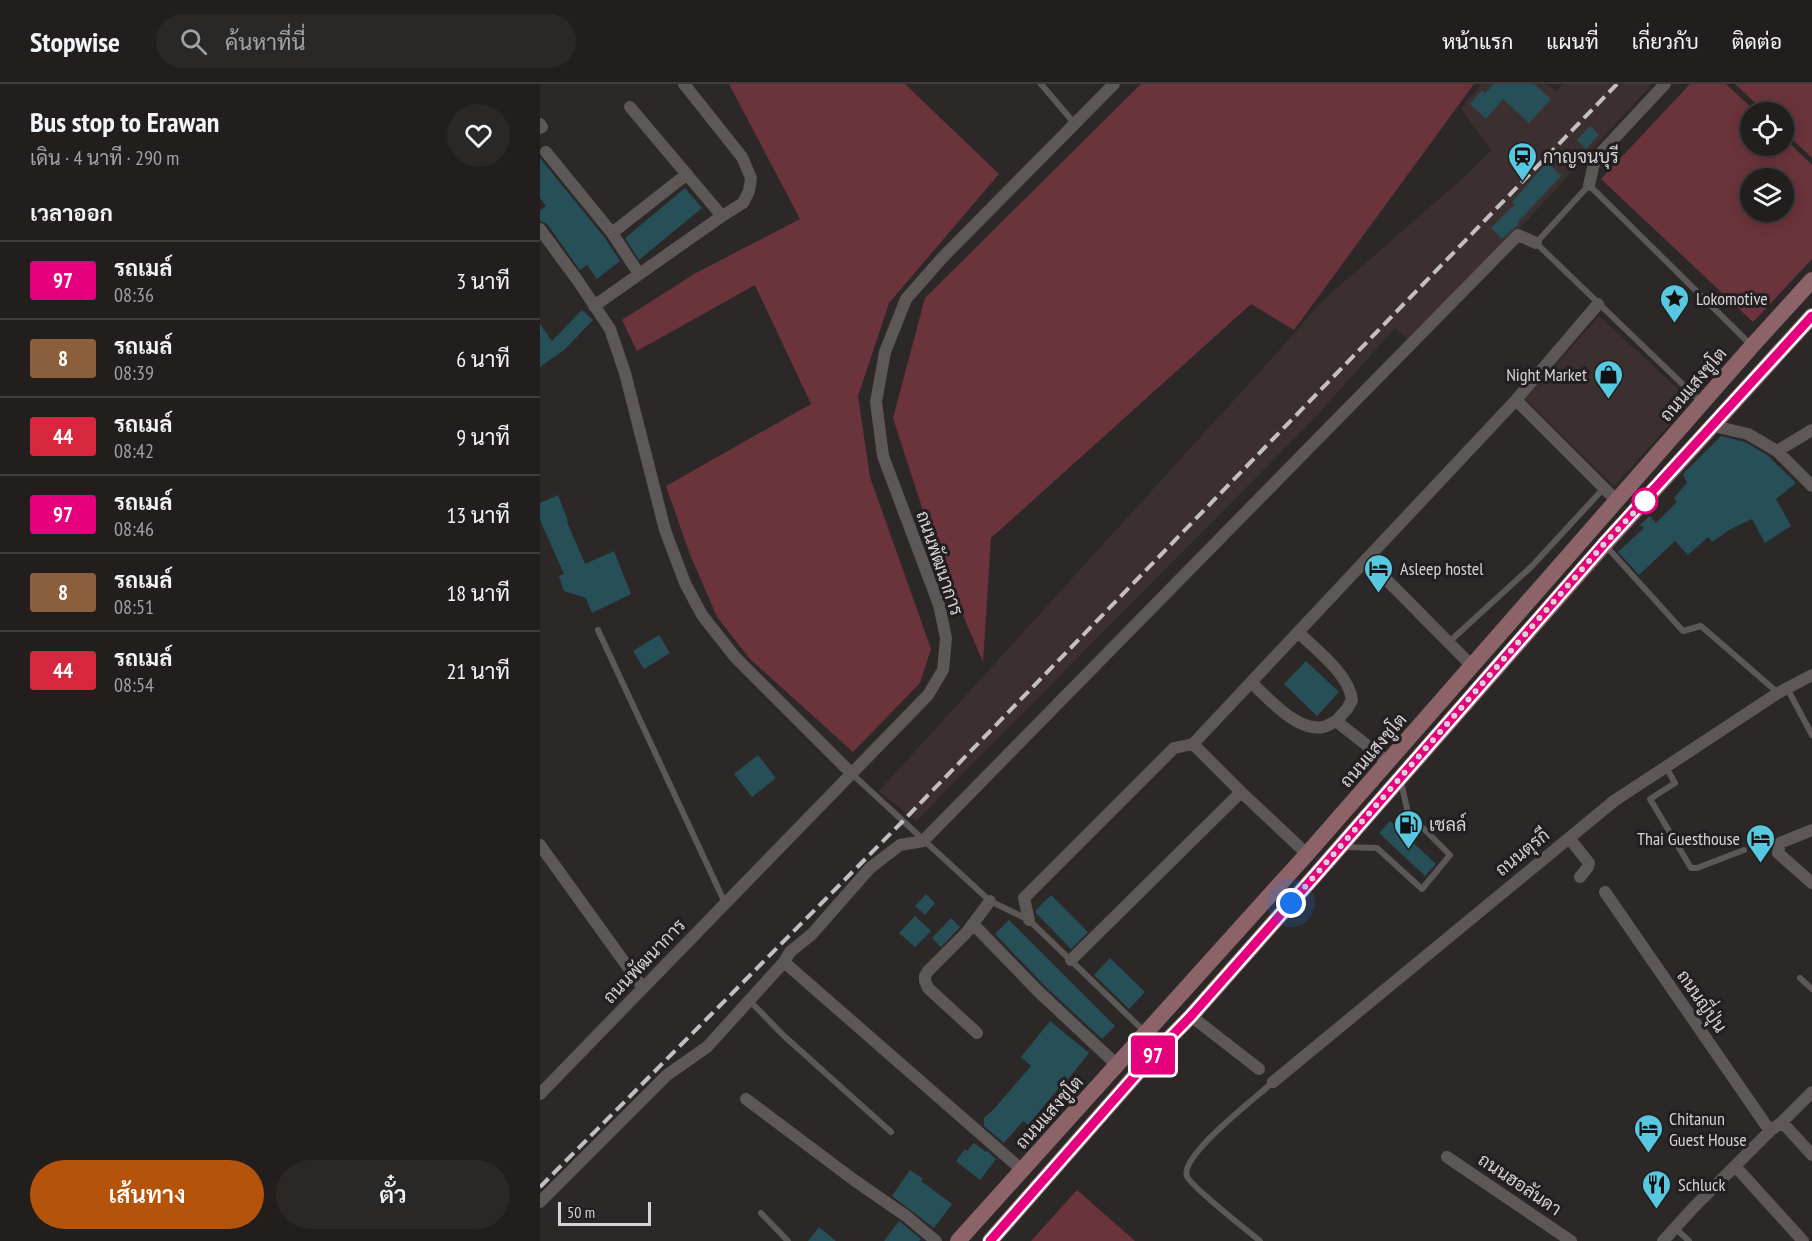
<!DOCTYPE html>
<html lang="th">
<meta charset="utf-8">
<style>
:root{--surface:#221e1e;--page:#2a2727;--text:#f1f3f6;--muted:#a2a2a4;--line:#3f3c3c;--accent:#b45309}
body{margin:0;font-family:"PT Sans Narrow",Sarabun,sans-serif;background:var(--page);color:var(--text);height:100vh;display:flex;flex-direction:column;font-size:22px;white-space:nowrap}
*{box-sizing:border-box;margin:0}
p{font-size:20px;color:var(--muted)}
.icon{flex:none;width:33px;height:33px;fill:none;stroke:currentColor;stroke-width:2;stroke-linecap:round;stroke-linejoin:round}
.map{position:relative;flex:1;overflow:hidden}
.sheet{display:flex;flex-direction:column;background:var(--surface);width:540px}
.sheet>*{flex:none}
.badge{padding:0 12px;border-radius:4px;font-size:21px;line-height:39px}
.tools{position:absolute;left:1200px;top:18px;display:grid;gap:12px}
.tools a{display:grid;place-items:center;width:54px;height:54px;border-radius:50%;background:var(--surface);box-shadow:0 3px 15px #0003,0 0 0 2px var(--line);font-size:30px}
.scale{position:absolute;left:18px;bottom:15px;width:93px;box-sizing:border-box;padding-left:6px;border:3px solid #d7d3d4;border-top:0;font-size:16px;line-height:21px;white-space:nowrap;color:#d7d3d4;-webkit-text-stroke:4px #231e1f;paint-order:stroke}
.you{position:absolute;width:30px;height:30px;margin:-15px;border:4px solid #fff;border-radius:50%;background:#1a73e8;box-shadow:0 0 0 9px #1a73e833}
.map>.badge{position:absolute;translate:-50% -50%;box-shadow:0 0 0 3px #fff}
h2{padding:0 30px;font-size:22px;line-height:54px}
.round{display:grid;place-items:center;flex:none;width:63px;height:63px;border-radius:32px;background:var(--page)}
.head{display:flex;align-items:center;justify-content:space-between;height:102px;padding:0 30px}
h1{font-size:28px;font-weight:600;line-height:45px}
.action{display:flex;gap:12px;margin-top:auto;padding:12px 30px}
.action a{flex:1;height:69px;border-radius:36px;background:var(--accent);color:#fff;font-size:24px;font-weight:600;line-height:69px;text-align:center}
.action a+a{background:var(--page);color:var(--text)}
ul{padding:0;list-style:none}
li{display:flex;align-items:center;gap:18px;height:78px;padding:0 30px;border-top:2px solid var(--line)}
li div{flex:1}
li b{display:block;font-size:22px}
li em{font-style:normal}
li .badge{min-width:66px;font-weight:700;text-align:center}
header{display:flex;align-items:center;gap:36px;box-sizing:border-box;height:84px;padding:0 30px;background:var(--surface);border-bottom:2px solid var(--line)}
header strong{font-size:28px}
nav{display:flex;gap:33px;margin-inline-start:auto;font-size:21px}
.search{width:420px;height:54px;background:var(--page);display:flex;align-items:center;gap:15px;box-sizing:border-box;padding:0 21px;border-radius:33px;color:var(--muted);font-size:22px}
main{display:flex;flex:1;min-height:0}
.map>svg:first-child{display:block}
.built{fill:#3b2f30}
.green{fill:#6b333c;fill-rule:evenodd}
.building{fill:#264f58}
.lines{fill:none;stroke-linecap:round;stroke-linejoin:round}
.service{stroke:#5d5757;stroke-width:6}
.minor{stroke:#5d5757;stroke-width:12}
.secondary{stroke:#8c6369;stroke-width:16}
.rail{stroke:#c4c0c1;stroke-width:4;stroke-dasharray:12 6;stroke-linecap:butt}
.line-casing{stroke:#fff;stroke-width:14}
.line{stroke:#e6007e;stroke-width:9}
.walk{stroke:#d7d3d4;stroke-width:6;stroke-dasharray:0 10.8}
.stop-dot{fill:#fff;stroke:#e6007e;stroke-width:3}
.labels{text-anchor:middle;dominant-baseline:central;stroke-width:6;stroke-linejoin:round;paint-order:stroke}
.poi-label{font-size:18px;fill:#d7d3d4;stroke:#231e1f;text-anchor:start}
.street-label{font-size:18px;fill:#d7d3d4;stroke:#231e1f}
</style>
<header>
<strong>Stopwise</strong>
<div class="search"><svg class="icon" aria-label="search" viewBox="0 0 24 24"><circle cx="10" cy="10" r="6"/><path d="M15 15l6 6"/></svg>ค้นหาที่นี่</div>
<nav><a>หน้าแรก</a><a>แผนที่</a><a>เกี่ยวกับ</a><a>ติดต่อ</a></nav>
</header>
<main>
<section class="sheet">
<div class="head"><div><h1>Bus stop to Erawan</h1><p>เดิน · 4 นาที · 290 m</p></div><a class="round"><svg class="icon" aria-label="heart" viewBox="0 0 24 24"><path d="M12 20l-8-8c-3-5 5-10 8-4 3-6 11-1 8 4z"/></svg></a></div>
<h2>เวลาออก</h2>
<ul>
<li><span class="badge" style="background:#e6007e;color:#fff">97</span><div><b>รถเมล์</b><p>08:36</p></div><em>3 นาที</em></li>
<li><span class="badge" style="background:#8b5e3c;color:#fff">8</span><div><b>รถเมล์</b><p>08:39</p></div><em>6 นาที</em></li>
<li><span class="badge" style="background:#d7263d;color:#fff">44</span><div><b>รถเมล์</b><p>08:42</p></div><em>9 นาที</em></li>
<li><span class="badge" style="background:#e6007e;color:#fff">97</span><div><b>รถเมล์</b><p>08:46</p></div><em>13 นาที</em></li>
<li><span class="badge" style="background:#8b5e3c;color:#fff">8</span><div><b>รถเมล์</b><p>08:51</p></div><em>18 นาที</em></li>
<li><span class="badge" style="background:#d7263d;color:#fff">44</span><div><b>รถเมล์</b><p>08:54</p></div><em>21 นาที</em></li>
</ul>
<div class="action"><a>เส้นทาง</a><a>ตั๋ว</a></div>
</section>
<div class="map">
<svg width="1272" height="1157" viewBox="0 0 1272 1157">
<rect width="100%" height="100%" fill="#2d2828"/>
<path class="built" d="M942,0H1006L1016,7L1023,0H1112L981,143L868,255L855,244L772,337L376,737L339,707L744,261L781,218L923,94L951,66L921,24Z
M1059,232L1151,317L1074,402L985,315Z"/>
<path class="green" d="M189,0H365L459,90L349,219L318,312L330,393L391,565L380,599L313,668L210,575L177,533L149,468L126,402L271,320L215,201L97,267L82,236L154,190L260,135Z
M601,0H934L754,246L711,220L451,454L443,578L398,473L353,334L385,214Z
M1150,0H1186L1216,28H1210V62H1244V54L1272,81V175L1213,238L1061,95ZM1244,94V128H1210V94Z
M1195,0H1272V74L1244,47V28H1225Z
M537,1106L595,1157H491Z"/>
<path class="building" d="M954,0H994L1011,15L989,39L963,15L946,35L930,20L942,6L945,9Z
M1050,42L1059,51L1046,65L1037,56Z
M0,74L65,154L80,177L57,195L47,181L40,186L7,140L0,137V127L6,122L0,114Z
M1007,78L1021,92L978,138L979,140L962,155L951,144L975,120L972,118Z
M145,104L162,124L99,176L85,154Z
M42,226L53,236L24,266L0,283V240L12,257Z
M1181,352L1205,358L1227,371L1256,399L1236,415L1251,442L1225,459L1212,435L1189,446L1172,458L1168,453L1148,471L1135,457L1099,491L1078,468L1104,444L1100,441L1110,432L1116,439L1137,418L1134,414L1147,399L1143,390Z
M18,411L28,437L27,438L45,480L74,467L91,510L52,529L46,514L24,507L19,492L24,490L0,436V419Z
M119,551L130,569L104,585L93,567Z
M766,577L799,608L777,632L744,600Z
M218,671L236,694L212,713L194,690Z
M850,737L896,780L885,792L839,749Z
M386,810L395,819L385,831L375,822Z
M511,811L548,848L531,865L496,829L495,827Z
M375,832L391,847L375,863L359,849Z
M411,834L420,843L401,863L392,854Z
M469,836L575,942L562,955L506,903L455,850Z
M570,874L605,908L589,925L554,891Z
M510,937L549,969L520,1005L519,1004L488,1041L483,1037L464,1059L444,1042V1034L454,1025L491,982L481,973Z
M434,1059L446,1068V1066L456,1075L440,1096L416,1077L425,1065L427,1067Z
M370,1086L383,1095L381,1097L412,1120L394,1144L352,1112Z
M359,1137L381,1155L379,1157H344Z
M279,1143L296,1157H268Z"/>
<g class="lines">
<path class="service" d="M501,0L535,40
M1160,317L996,159L1049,101L1212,262
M1065,461L1143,547L1161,542L1237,608
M58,546L185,819
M909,558L992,482L1064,404
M1247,604L1272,651
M1126,683L1135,699L1110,715L1151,784H1157L1204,766
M312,690L450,817L489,836L606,949
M804,763L837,764L882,805L910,771L868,729L861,698
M1260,894L1272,905
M209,916L243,951L351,1048
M221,1129L248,1157
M1135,1144L1149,1157
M720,1157C708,1147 650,1102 647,1092C639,1072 718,1012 733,998"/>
<path class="minor" d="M90,23L182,132
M0,40L2,43L0,44
M6,68L72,149
M1049,101L1055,75L1125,0
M0,145L38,197L70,245L85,289L125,446L145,499L162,531L195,573L312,690
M99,190L72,149L147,90
M54,222L182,132L203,119L209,107L211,94L202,73L144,0
M976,316L1077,417
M1174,342L1208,350L1237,367L1272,402
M1237,367L1272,346
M826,475L932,582
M758,548C776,566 809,590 812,616L807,625L796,637
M711,598C728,614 757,648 783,643C787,642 792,639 796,637L848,678
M653,660L701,708L767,770
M1272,746L1240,759L1238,769L1272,799
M1029,754L1049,779L1048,783L1040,793
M0,761L103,904
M1065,808L1230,1047
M489,836L484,814L634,664L653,660L976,316L1058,220
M433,840L500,909L577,981
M531,876L701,708
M244,878L482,1086
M651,932L719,985
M437,949L388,904L385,897V892L388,887L426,849L450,817
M733,998L1074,717L1238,609L1272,591
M0,1010L388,611L403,586L406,554L399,521L343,372L336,318L345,268L366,215L403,173L574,0
M206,1015L314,1096L366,1132L396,1157
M1242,1038L1272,1071
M907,1073L1031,1157
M1195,1082L1263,1157
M0,1118L127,991L167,963L244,878L250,868L272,850L330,784L360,761L383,757L978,151L996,159
M1123,1157L1154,1123L1230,1047L1242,1038L1272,1008"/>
<path class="secondary" d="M418,1157L767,770L1212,262L1272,196
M450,1157L615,969L651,932L779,787L1064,461L1272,232"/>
<path class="rail" d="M0,1103L362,738L1077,0"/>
</g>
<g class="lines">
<defs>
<path id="line" d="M450,1157L615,969L651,932L779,787L1064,460L1272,232"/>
</defs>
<use href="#line" class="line-casing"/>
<use href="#line" class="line"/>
<path class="walk" d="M751,819L1064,460L1105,417"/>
</g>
<defs>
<symbol id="station-pin" viewBox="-11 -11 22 30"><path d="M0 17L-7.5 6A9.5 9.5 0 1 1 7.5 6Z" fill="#56c9e1" stroke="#231e1f"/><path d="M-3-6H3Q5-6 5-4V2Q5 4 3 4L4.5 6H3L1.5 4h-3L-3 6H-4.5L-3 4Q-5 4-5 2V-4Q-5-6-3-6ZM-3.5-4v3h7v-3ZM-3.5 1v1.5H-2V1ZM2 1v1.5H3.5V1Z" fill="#111"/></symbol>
<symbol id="sight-pin" viewBox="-11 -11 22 30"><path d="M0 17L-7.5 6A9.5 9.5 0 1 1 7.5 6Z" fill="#56c9e1" stroke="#231e1f"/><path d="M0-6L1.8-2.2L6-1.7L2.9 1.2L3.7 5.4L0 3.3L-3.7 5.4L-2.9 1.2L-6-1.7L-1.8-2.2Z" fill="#111"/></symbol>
<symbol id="shop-pin" viewBox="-11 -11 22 30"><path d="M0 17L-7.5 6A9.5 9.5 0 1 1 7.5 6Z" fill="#56c9e1" stroke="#231e1f"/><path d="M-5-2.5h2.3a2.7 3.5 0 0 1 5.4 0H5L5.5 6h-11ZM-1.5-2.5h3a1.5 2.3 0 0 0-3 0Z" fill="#111"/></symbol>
<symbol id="hotel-pin" viewBox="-11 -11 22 30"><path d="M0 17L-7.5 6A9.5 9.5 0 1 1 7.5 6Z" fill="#56c9e1" stroke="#231e1f"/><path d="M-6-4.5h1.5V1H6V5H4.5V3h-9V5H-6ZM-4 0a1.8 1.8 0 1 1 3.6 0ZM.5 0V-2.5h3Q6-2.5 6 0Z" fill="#111"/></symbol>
<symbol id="fuel-pin" viewBox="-11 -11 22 30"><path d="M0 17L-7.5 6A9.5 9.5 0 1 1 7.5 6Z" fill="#56c9e1" stroke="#231e1f"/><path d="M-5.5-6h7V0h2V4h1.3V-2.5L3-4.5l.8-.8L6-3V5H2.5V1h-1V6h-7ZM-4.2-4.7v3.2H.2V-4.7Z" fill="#111"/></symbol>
<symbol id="restaurant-pin" viewBox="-11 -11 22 30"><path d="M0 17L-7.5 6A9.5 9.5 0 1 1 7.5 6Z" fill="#56c9e1" stroke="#231e1f"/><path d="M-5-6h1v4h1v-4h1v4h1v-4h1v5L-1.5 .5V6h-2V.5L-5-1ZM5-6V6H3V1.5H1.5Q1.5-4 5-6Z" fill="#111"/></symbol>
</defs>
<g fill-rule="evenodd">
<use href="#station-pin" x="966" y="56" width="33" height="45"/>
<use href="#sight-pin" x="1118" y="198" width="33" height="45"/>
<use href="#shop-pin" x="1052" y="274" width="33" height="45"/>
<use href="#hotel-pin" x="822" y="468" width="33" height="45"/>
<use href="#fuel-pin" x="852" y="724" width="33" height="45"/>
<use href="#hotel-pin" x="1204" y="738" width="33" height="45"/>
<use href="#hotel-pin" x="1092" y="1028" width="33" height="45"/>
<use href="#restaurant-pin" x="1100" y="1084" width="33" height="45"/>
</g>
<circle class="stop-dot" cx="1105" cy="417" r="12"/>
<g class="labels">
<g class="poi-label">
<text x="1003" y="72">กาญจนบุรี</text>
<text x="1156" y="214">Lokomotive</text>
<text x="1047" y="290" text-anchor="end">Night Market</text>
<text x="860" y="484">Asleep hostel</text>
<text x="889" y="740">เชลล์</text>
<text x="1200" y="754" text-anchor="end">Thai Guesthouse</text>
<text x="1129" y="1034">Chitanun<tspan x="1129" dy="21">Guest House</tspan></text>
<text x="1138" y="1100">Schluck</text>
</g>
<g class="street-label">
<text transform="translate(1153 300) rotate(-49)">ถนนแสงชูโต</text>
<text transform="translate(400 479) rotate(71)">ถนนพัฒนาการ</text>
<text transform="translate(833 666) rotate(-49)">ถนนแสงชูโต</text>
<text transform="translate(982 768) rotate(-39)">ถนนตุรกี</text>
<text transform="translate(104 877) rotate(-46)">ถนนพัฒนาการ</text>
<text transform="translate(1162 917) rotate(55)">ถนนญี่ปุ่น</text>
<text transform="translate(509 1028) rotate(-48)">ถนนแสงชูโต</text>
<text transform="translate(980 1100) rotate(34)">ถนนฮอลันดา</text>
</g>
</g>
</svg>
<div class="tools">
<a><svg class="icon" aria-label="locate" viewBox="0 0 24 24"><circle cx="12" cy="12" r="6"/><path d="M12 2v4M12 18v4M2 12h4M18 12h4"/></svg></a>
<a><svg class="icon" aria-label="layers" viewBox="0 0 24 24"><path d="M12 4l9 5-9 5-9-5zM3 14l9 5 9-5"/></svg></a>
</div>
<div class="scale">50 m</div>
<div class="you" style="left:751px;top:819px"></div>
<b class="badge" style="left:613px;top:971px;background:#e6007e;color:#fff">97</b>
</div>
</main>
